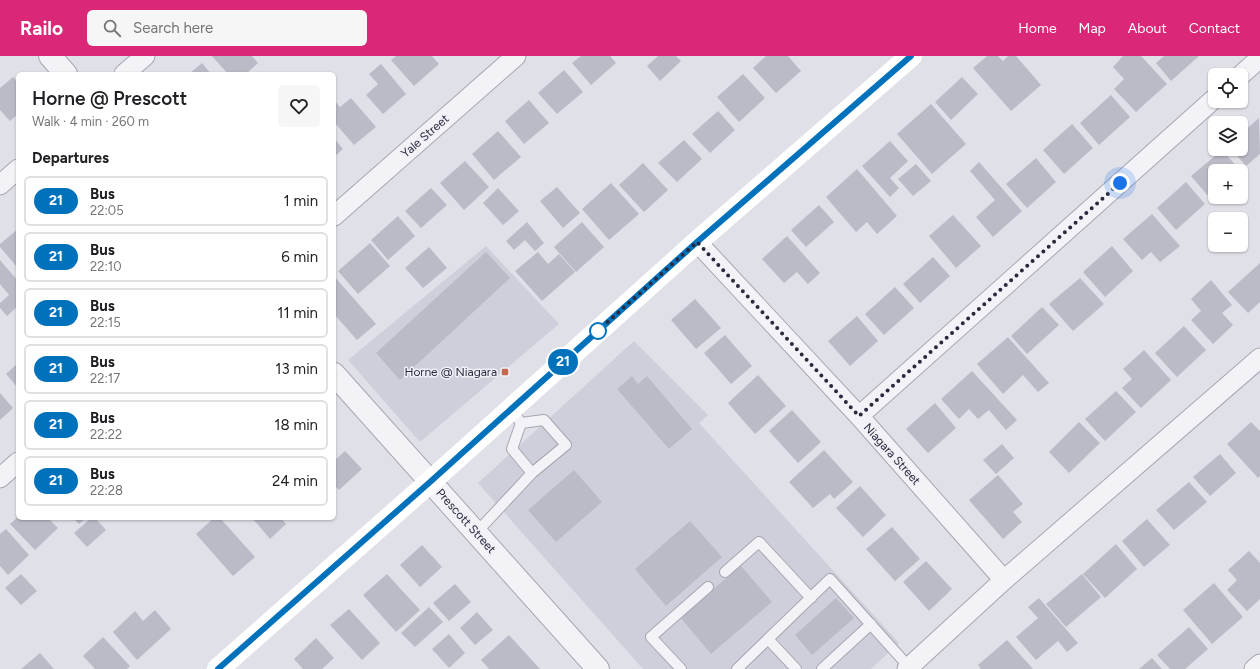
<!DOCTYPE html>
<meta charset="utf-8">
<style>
:root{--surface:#fff;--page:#f6f6f6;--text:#202124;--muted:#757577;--line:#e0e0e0;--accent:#db2777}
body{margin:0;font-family:Figtree,sans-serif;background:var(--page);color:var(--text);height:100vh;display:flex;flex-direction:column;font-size:15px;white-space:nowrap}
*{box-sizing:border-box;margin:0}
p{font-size:13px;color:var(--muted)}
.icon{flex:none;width:22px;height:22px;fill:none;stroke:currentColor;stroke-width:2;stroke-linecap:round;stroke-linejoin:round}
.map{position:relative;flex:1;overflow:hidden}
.panel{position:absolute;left:16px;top:16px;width:320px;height:448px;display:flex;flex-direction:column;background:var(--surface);border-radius:6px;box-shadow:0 1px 3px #0004}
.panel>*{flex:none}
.badge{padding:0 8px;border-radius:13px;font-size:14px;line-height:26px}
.fabs{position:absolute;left:1208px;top:12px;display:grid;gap:8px}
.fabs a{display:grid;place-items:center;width:40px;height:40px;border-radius:6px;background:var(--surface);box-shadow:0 1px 3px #0004;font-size:20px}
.you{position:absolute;width:20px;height:20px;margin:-10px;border:3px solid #fff;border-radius:50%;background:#1a73e8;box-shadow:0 0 0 6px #1a73e833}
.map>.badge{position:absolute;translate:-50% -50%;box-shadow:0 0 0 2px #fff}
h2{padding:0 16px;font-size:15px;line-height:36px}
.round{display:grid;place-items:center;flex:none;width:42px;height:42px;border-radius:6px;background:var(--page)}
.headline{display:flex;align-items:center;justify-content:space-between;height:68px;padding:0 16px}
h1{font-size:19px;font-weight:600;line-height:30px}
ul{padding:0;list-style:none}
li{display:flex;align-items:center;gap:12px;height:50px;margin:0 8px 6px;padding:0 8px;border:2px solid var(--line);border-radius:6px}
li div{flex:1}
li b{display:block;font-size:15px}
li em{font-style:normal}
li .badge{min-width:44px;font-weight:700;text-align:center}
header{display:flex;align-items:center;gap:24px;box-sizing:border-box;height:56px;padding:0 20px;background:var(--accent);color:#fff}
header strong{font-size:19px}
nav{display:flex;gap:22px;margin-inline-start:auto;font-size:14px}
.search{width:280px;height:36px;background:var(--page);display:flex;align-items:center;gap:10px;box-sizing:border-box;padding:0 14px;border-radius:6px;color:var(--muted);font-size:15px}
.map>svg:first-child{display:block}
.built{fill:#cecfda}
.building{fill:#bbbbc8}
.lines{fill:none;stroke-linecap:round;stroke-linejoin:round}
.service-casing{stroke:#a6a6b2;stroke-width:12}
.minor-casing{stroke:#a6a6b2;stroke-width:21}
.tertiary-casing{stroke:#a6a6b2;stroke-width:24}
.service{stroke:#f3f3f7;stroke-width:10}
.minor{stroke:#f3f3f7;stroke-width:19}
.tertiary{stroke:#f3f3f7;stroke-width:22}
.secondary{stroke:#fff;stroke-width:22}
.line-casing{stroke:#fff;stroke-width:9}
.line{stroke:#0072bc;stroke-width:6}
.walk{stroke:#2a2a3f;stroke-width:4;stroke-dasharray:0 7.2}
.stop-dot{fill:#fff;stroke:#0072bc;stroke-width:2}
.poi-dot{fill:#c7674c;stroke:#f0f0f6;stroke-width:1.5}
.labels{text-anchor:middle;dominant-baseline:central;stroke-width:3;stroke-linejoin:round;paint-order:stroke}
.street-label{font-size:12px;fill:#2a2a3f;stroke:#f0f0f6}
.poi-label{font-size:12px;fill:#2a2a3f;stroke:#f0f0f6;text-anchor:end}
</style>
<header>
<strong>Railo</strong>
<div class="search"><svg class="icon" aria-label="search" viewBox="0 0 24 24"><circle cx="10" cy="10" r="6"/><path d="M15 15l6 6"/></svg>Search here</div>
<nav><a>Home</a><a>Map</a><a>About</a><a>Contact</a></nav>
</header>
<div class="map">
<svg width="1260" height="613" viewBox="0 0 1260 613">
<rect width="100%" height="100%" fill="#e0e0e8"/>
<path class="built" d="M486,190L559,268L420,386L348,304Z
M634,285L708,359L699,367L899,587L871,613H643L478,427Z"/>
<path class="building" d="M212,0H252L258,7L246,18H228Z
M396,0H432L439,8L414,30L391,4Z
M581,0H610L616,7L591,29L572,7Z
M658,0H676L681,5L660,25L647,10Z
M766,0H788L801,15L776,37L753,12Z
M987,0H998L1003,5L1008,0H1016L1041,29L1011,55L973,12Z
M1123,0H1141L1167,28L1136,56L1114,33L1124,23L1113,11Z
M1164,0H1199L1171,25L1156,7Z
M202,7L211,18H189Z
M381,8L406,38L383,58L366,39L378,28L369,18Z
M564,14L583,36L557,58L538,37Z
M743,18L765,42L739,66L717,41Z
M13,21L18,27V58L10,65L0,54V32Z
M962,21L978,38L951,64L935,46Z
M1111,39L1130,61L1099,89L1080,67Z
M351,42L376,71L354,89L334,66V44L340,51Z
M529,44L549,67L524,88L505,65Z
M931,48L966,88L932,118L897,78Z
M718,55L735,74L710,97L692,78Z
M1259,62L1260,98L1246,110L1231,93H1241V78Z
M1072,68L1093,92L1064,118L1043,94Z
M498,75L521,101L494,124L472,98Z
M334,82L343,93L334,101Z
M684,84L702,103L677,126L658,107Z
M890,85L908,105L890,122L899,132L890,141L862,110Z
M1222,94L1241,115H1215V141H1223L1215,148L1191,120Z
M1036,102L1056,126L1027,152L1006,128Z
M465,105L489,131L464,154L440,127Z
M979,106L1022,155L993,181L976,161L995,144L970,115Z
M643,107L668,134L644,156L619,129Z
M916,108L931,125L913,140L898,123Z
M857,113L897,160L877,178L867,166L856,176L826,141Z
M1186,126L1205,148L1176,174L1157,152Z
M611,127L639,158L609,184L582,153Z
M557,131L580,157L563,172L540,145Z
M431,132L447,149L421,172L405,155Z
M498,132L519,155L503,169L483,147Z
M819,149L834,166L806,191L791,174Z
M1152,158L1180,190L1160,206L1151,196L1142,204L1123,183Z
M953,159L981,190L956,212L929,180Z
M398,160L415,180L388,204L371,184Z
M527,166L544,187L535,195L525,184L514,194L506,185Z
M582,166L604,191L576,216L554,191Z
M18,173V209L16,210L0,191V188Z
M787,180L820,217L808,228L797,216L784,227L762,203Z
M370,187L390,210L358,238L338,215Z
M1112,190L1133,215L1105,241L1083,216Z
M429,191L447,212L423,232L405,212Z
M486,196L510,222L400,324L376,297Z
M538,196L548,208L559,198L575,216L542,245L515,215Z
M933,201L950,220L920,247L903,228Z
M0,204L18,225V250L7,260L0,252V247L9,239L0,228Z
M1260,207V246L1248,257L1228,236Z
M334,220L376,268L357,284L334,258Z
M1080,222L1104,248L1073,275L1049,248Z
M1211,224L1232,249L1222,257L1233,269L1213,288L1191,264L1201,255L1191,243Z
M895,231L914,252L884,279L865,258Z
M695,243L721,272L696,293L671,264Z
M1042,251L1059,269L1027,298L1011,280Z
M857,260L878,285L850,310L828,285Z
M1184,270L1206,294L1177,321L1155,297Z
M725,279L752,310L731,328L704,297Z
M1008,281L1049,327L1038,336L1023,319L1003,338L977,308Z
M1144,294L1171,324L1141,352L1122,332L1132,323L1123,313Z
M18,307V332L6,318Z
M972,315L1017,364L1006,374L989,354L978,363L969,353L959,363L941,343Z
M758,319L786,350L755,378L728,347Z
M632,320L638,328L647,320L692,373L669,393L617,333Z
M1116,335L1136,356L1105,385L1085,363Z
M0,337L13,352L0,364Z
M935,347L956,372L928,397L906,373Z
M792,354L821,386L798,407L769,375Z
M1079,366L1100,387L1069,417L1049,396Z
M1251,366L1260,375V420L1258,422L1227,388Z
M1002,388L1014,402L996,418L983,404Z
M824,394L853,426L834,443L830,438L813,452L789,426Z
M345,395L362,413L339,434L334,429V405Z
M1220,398L1236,417L1210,440L1193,421Z
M574,414L602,446L556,486L528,454Z
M998,419L1023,448L1013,456L1022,466L1003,483L969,444Z
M1189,426L1207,446L1174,474L1156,454Z
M860,430L886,459L863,481L836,452Z
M18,461V462H48L58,472L35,494L10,468Z
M73,462H86L79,468Z
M91,462H95L106,474L87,491L74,477Z
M214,462H220L255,501L233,520L196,478Z
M252,462H281L286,468L270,483Z
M1147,463L1170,489L1144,511L1122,485Z
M690,465L722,501L666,550L635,513Z
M892,471L920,503L895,525L866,493Z
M6,473L29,499L8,519L0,510V478Z
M1116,488L1137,513L1105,542L1083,518Z
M422,489L442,511L420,531L400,509Z
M1249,495L1260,507V543L1247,555L1227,534L1237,524L1228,514Z
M926,505L952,533L929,555L903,526Z
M741,510L772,546L711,598L680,561Z
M21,518L37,535L21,549L5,532Z
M387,518L420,554L396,576L363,539Z
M1082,518L1101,541L1066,571L1046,548Z
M1214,527L1243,561L1212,588L1183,554Z
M455,528L471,546L449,565L433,547Z
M836,542L854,562L812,599L795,579Z
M1039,542L1078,587L1067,596L1058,585L1036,604L1016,581L1038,562L1028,551Z
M429,551L443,566L415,591L401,577Z
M349,553L380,587L362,604L330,569Z
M155,554L171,573L137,604L113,576L135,555L143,565Z
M477,556L493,574L475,589L460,572Z
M1189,571L1208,593L1185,613H1170L1157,599Z
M449,578L465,597L449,612L432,593Z
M509,579L540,613H489L481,604Z
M103,581L130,610L127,613H95L83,600Z
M316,582L334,602L322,613H303L294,603Z
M1007,584L1033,613H981L978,609Z
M40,597L54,613H21Z
M1152,602L1162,613H1139Z"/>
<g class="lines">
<defs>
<path id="service" d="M521,367L512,393L532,417
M476,477L532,417L566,389L544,364L521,367L511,353
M725,516L759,486L811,542
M768,583L796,613
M681,613L651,581L708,531
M737,613L830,523L909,611
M822,613L871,568"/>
<path id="minor" d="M124,18L145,0
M1241,19L1260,2
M0,129L18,113
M334,160L516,0
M697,186L859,360L1004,524
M859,360L1215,42
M0,422L18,406
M907,613L1004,524L1260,302
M1254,613L1260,608"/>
<path id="tertiary" d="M50,0L66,18
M334,318L598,613"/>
</defs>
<use href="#service" class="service-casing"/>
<use href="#minor" class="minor-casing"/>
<use href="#tertiary" class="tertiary-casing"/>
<use href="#service" class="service"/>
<use href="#minor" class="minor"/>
<use href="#tertiary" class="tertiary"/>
<path class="secondary" d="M218,613L430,426L697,186L911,0"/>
</g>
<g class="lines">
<defs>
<path id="line" d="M218,613L430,426L697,186L911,0"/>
</defs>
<use href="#line" class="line-casing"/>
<use href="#line" class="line"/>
<path class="walk" d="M598,275L592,280L697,186L859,360L1120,127"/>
</g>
<circle class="stop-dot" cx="598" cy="275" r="8"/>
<rect class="poi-dot" x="501" y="312" width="8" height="8" rx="2"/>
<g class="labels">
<g class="street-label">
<text transform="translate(425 80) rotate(-41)">Yale Street</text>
<text transform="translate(892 398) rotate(48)">Niagara Street</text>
<text transform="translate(466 465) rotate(48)">Prescott Street</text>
</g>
<g class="poi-label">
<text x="497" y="316">Horne @ Niagara</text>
</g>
</g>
</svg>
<div class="fabs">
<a><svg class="icon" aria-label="locate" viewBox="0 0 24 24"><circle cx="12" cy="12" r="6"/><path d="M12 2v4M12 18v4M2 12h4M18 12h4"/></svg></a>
<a><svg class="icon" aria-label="layers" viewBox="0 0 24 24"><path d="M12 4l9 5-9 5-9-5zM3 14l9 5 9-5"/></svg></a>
<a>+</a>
<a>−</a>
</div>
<div class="you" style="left:1120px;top:127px"></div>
<b class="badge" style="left:563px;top:306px;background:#0072bc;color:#fff">21</b>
<section class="panel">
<div class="headline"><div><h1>Horne @ Prescott</h1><p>Walk · 4 min · 260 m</p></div><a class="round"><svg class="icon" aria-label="heart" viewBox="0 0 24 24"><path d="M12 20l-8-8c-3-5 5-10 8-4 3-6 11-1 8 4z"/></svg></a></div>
<h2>Departures</h2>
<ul>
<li><span class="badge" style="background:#0072bc;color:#fff">21</span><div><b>Bus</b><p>22:05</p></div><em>1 min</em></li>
<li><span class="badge" style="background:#0072bc;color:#fff">21</span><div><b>Bus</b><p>22:10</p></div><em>6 min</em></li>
<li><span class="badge" style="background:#0072bc;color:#fff">21</span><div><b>Bus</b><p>22:15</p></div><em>11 min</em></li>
<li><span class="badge" style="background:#0072bc;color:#fff">21</span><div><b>Bus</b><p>22:17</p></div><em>13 min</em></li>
<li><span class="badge" style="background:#0072bc;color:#fff">21</span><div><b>Bus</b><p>22:22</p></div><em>18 min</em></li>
<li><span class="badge" style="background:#0072bc;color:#fff">21</span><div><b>Bus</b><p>22:28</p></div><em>24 min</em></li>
</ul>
</section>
</div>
